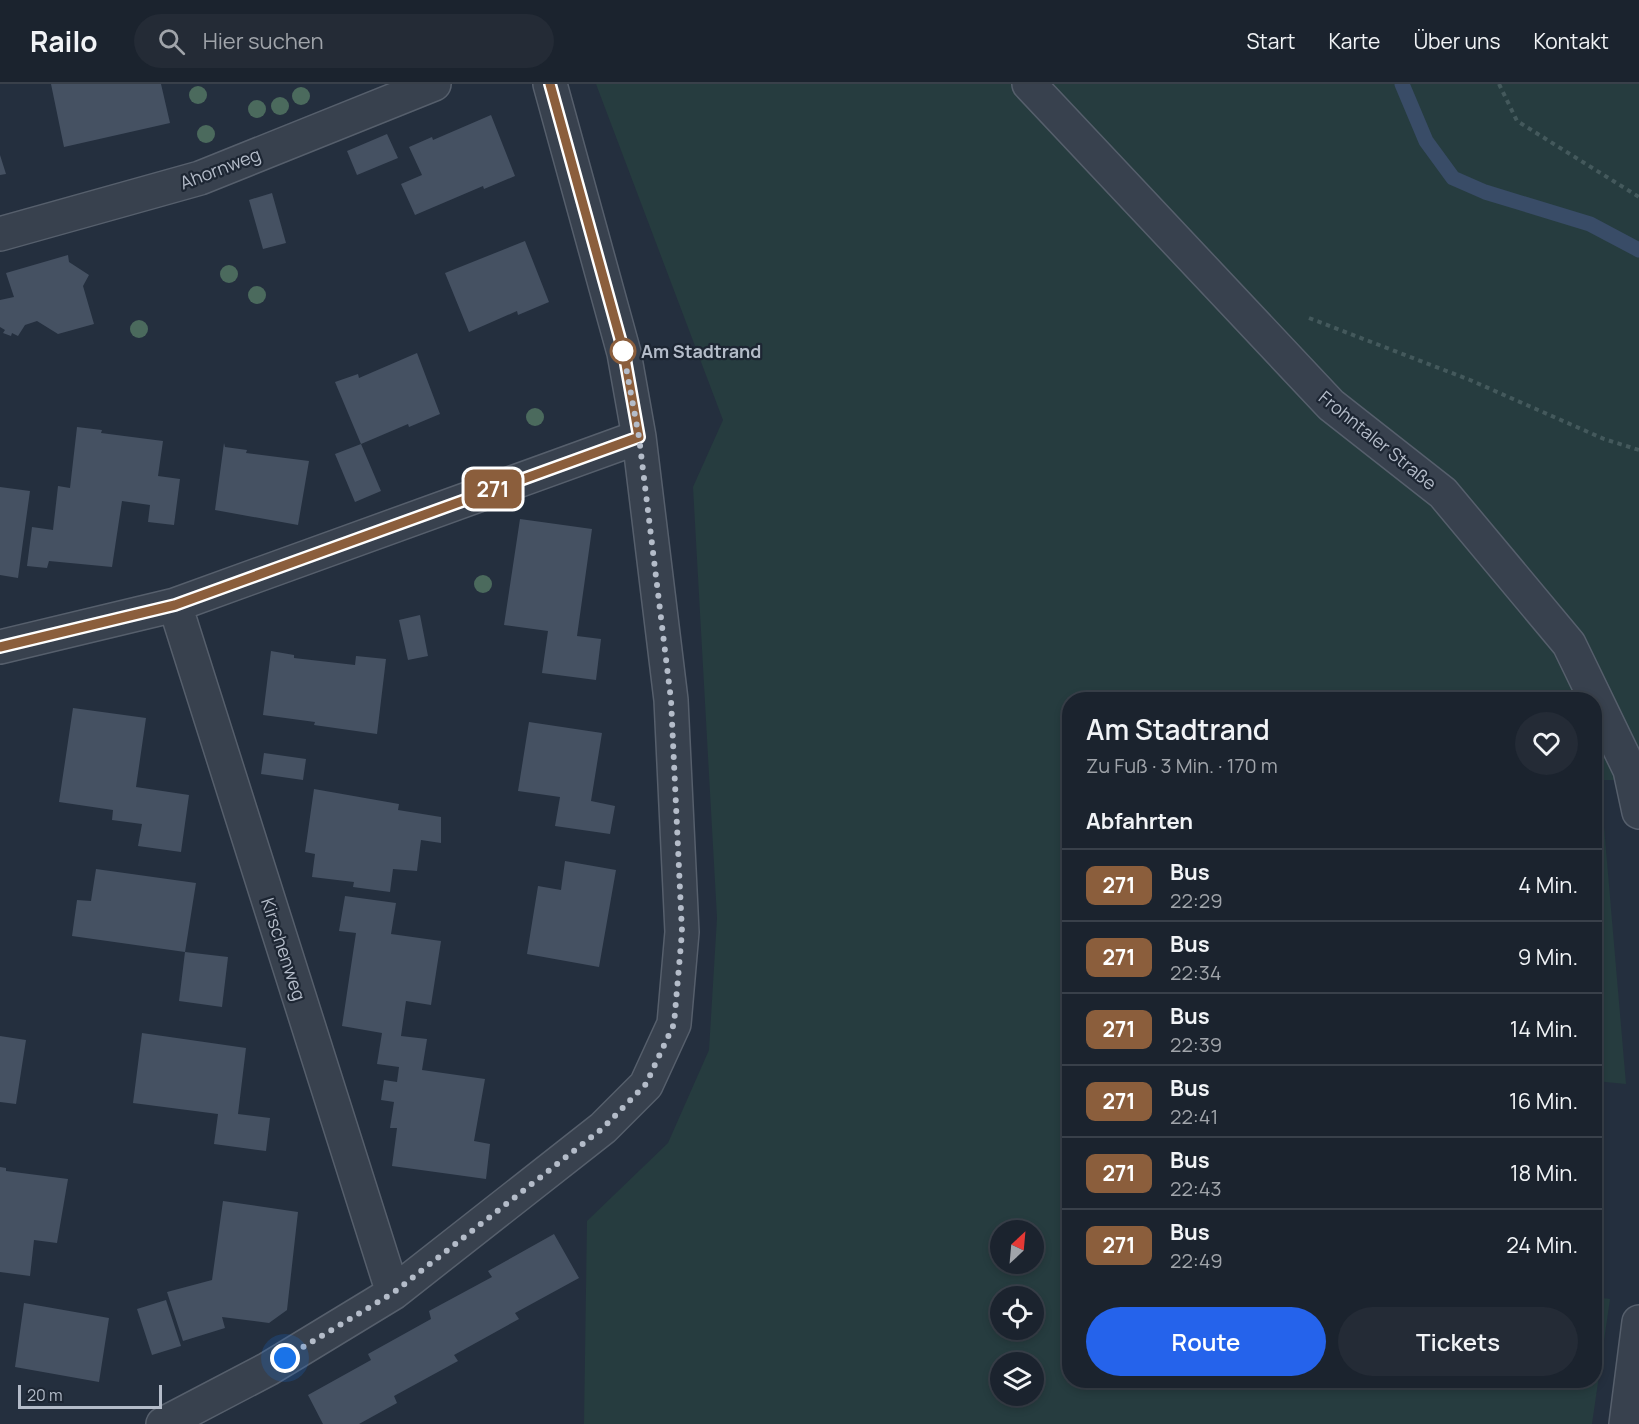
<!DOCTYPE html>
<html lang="de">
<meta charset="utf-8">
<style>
:root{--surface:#1b232e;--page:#242b36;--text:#f1f3f6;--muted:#a0a4aa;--line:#39404a;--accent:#2563eb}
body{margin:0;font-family:Manrope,sans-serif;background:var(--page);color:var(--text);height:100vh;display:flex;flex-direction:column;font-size:22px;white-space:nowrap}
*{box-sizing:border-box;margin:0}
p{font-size:20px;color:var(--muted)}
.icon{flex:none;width:33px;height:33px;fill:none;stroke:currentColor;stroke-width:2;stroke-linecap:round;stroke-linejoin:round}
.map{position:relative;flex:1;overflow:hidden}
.panel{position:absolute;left:1062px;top:608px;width:540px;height:696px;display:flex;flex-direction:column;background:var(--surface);border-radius:24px;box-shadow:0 3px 9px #0003,0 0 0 2px var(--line)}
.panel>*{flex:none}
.badge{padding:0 12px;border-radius:9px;font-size:21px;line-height:39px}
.needle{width:39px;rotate:26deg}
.buttons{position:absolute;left:990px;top:1136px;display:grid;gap:12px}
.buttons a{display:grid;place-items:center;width:54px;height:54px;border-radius:50%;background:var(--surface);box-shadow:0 3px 9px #0003,0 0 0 2px var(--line);font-size:30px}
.scale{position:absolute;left:18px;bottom:15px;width:144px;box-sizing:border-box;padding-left:6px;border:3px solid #b4bcc9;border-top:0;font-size:16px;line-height:21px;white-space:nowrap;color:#b4bcc9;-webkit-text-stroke:4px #1d2633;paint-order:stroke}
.you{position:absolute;width:30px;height:30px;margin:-15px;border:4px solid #fff;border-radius:50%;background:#1a73e8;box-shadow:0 0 0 9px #1a73e833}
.map>.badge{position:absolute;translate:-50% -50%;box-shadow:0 0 0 3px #fff}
h2{padding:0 24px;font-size:22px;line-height:54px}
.round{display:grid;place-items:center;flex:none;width:63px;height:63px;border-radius:32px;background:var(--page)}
.overview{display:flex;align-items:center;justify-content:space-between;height:102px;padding:0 24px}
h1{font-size:28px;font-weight:600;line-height:45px}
.primary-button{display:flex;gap:12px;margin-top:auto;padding:12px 24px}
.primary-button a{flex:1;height:69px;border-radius:36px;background:var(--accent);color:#fff;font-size:24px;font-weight:600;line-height:69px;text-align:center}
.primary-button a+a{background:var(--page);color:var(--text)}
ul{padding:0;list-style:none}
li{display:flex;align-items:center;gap:18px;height:72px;padding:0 24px;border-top:2px solid var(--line)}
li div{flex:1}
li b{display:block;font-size:22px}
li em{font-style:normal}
li .badge{min-width:66px;font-weight:700;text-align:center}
header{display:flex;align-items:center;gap:36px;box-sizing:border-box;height:84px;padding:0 30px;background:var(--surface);border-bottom:2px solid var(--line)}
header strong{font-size:28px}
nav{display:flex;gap:33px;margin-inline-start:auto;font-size:21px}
.search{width:420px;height:54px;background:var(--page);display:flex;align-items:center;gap:15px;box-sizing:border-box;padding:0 21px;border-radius:33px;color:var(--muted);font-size:22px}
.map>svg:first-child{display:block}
.green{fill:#263c3f;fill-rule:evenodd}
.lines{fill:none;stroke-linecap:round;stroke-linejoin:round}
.stream{stroke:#394c67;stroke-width:15}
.building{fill:#455162}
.minor-casing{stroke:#565f6c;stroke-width:36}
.path{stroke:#44595c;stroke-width:4;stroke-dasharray:4.5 4.5;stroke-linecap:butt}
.minor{stroke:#38414e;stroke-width:33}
.tree{fill:#4b6a5d}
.line-casing{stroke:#fff;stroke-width:14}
.line{stroke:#8b5e3c;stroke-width:9}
.walk{stroke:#b4bcc9;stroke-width:6;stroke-dasharray:0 10.8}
.stop-dot{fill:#fff;stroke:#8b5e3c;stroke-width:3}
.labels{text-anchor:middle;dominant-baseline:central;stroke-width:4.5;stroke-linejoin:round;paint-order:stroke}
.street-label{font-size:18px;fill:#b4bcc9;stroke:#1d2633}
.stop-label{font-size:18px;font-weight:bold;fill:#b4bcc9;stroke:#1d2633;text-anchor:start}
</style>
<header>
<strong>Railo</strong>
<div class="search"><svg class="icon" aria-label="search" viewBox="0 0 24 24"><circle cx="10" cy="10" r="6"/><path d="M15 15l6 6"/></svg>Hier suchen</div>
<nav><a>Start</a><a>Karte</a><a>Über uns</a><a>Kontakt</a></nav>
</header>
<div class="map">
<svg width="1639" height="1340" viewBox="0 0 1639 1340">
<rect width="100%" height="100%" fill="#242f3e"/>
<path class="green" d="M596,0H1639V696H1600L1626,1000L1595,997L1594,615H1070V1296H1594L1595,1213L1610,1215L1592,1340H584L587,1137L668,1059L709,966L717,834L693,403L723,336ZM1000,1146H1034V1179H1000ZM1000,1212H1034V1245H1000ZM1000,1278H1034V1311H1000Z"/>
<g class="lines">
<path class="stream" d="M1402,0L1426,57L1453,94L1485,108L1590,140L1639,166"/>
</g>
<path class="building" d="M51,0H161L170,39L64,63Z
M491,31L515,92L484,105L483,102L415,131L401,100L422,91L409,63L432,53L433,56Z
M387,50L398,74L357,91L347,67Z
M0,71L6,90L0,91Z
M272,109L286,159L263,165L249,116Z
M525,157L549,218L518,231L517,227L469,248L445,189Z
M68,171L69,178L89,191L83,202L94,240L58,250L37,237L25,241L18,252L12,249L11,252L3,249L5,246L0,243V216L14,213L6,189Z
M417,269L440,330L409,343L408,340L361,360L335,298L358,290L359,294Z
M77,343L102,346L101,349L163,357L158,392L180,395L174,441L148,438L150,421L122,417L112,483L49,477L47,484L27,482L32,443L53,446L58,402L70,404Z
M224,359L225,363L247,366L246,369L309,377L298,441L215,426Z
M361,360L381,407L355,418L335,370Z
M0,403L30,407L18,494L0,491Z
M520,435L592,445L577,552L601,555L596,596L542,589L548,547L504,541Z
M420,531L428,572L408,576L399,536Z
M271,567L294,571V574L355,581L356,572L386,575L377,650L314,641L315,638L263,631Z
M73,624L146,634L136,703L189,711L181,768L138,762L142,740L112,736L113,726L59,718Z
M529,638L602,649L591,717L615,722L610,750L555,742L560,713L518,707Z
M264,669L306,675L303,696L261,690Z
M314,705L399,720L398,726L441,733V759L421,756L417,787L393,785L390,808L353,803L354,798L312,793L315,770L305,768Z
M565,777L616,786L599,883L527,870L538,802L561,806Z
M96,785L196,799L185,868L72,852L77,816L91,817Z
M345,812L396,819L391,850L441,857L431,921L406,917L401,952L427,955L422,986L485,995L474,1057L490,1060L486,1095L392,1082L397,1044H390L394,1018L381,1016L384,996L397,998L399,983L377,980L382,949L342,942L356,849L339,847Z
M185,868L228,873L222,923L179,917Z
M142,949L246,964L238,1030L270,1034L266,1067L214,1060L218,1030L133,1019Z
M0,952L26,956L16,1020L0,1018Z
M0,1083L6,1084V1087L68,1095L57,1159L34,1156L30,1192L0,1188Z
M223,1117L298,1128L287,1226L269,1239L222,1233L225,1244L183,1257L167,1208L212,1196Z
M554,1150L579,1194L515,1229L519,1235L454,1271L458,1277L394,1312L397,1319L359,1340H323L308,1311L371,1276L368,1270L431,1235L429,1227L492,1193L488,1187Z
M166,1216L181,1262L152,1271L137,1225Z
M24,1219L109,1234L99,1298L15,1283Z"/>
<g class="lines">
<defs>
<path id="minor" d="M1029,0L1331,321L1443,409L1569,560L1630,686L1639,728
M0,150L200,94L434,0
M175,521L393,1209
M0,563L175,521L639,353
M163,1340L268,1285L393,1209L603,1044L646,1001L674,940L682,848L671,616L639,353L624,269L550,0
M1626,1340L1639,1238"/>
</defs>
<use href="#minor" class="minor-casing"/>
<path class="path" d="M1499,0L1517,37L1639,113
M1309,234L1470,296L1604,355L1639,366"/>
<use href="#minor" class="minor"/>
</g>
<g class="tree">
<circle cx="198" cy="11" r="9"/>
<circle cx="301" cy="12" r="9"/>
<circle cx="280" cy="22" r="9"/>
<circle cx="257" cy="25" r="9"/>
<circle cx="206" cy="50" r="9"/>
<circle cx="229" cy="190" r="9"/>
<circle cx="257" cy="211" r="9"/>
<circle cx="139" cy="245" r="9"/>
<circle cx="535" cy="333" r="9"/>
<circle cx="483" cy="500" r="9"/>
</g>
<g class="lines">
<defs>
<path id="line" d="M0,563L175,521L639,353L624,269L550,0"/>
</defs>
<use href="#line" class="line-casing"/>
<use href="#line" class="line"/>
<path class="walk" d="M285,1274L393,1209L603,1044L646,1000L674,940L682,848L671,616L639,353L623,267"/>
</g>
<circle class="stop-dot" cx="623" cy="267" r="12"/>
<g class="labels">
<g class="street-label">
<text transform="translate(220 84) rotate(-21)">Ahornweg</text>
<text transform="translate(1378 356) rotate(39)">Frohntaler Straße</text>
<text transform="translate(284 865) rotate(72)">Kirschenweg</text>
</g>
<g class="stop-label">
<text x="641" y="267">Am Stadtrand</text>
</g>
</g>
</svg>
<div class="buttons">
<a><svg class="needle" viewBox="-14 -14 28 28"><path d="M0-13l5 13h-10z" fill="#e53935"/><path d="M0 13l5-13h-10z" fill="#a0a4aa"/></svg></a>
<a><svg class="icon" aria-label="locate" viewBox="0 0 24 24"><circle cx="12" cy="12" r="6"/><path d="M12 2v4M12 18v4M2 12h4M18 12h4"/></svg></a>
<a><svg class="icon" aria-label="layers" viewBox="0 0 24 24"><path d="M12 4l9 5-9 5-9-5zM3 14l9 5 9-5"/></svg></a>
</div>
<div class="scale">20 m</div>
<div class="you" style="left:285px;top:1274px"></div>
<b class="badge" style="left:493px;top:405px;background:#8b5e3c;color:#fff">271</b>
<section class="panel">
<div class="overview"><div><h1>Am Stadtrand</h1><p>Zu Fuß · 3 Min. · 170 m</p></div><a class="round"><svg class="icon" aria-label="heart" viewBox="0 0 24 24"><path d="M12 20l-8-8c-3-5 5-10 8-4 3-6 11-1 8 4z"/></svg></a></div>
<h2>Abfahrten</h2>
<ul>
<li><span class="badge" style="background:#8b5e3c;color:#fff">271</span><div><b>Bus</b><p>22:29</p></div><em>4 Min.</em></li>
<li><span class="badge" style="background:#8b5e3c;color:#fff">271</span><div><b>Bus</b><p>22:34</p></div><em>9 Min.</em></li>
<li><span class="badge" style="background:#8b5e3c;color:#fff">271</span><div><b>Bus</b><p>22:39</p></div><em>14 Min.</em></li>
<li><span class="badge" style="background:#8b5e3c;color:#fff">271</span><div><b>Bus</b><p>22:41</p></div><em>16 Min.</em></li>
<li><span class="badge" style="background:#8b5e3c;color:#fff">271</span><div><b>Bus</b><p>22:43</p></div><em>18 Min.</em></li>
<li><span class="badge" style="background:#8b5e3c;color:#fff">271</span><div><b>Bus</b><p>22:49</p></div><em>24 Min.</em></li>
</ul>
<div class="primary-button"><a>Route</a><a>Tickets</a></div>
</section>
</div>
